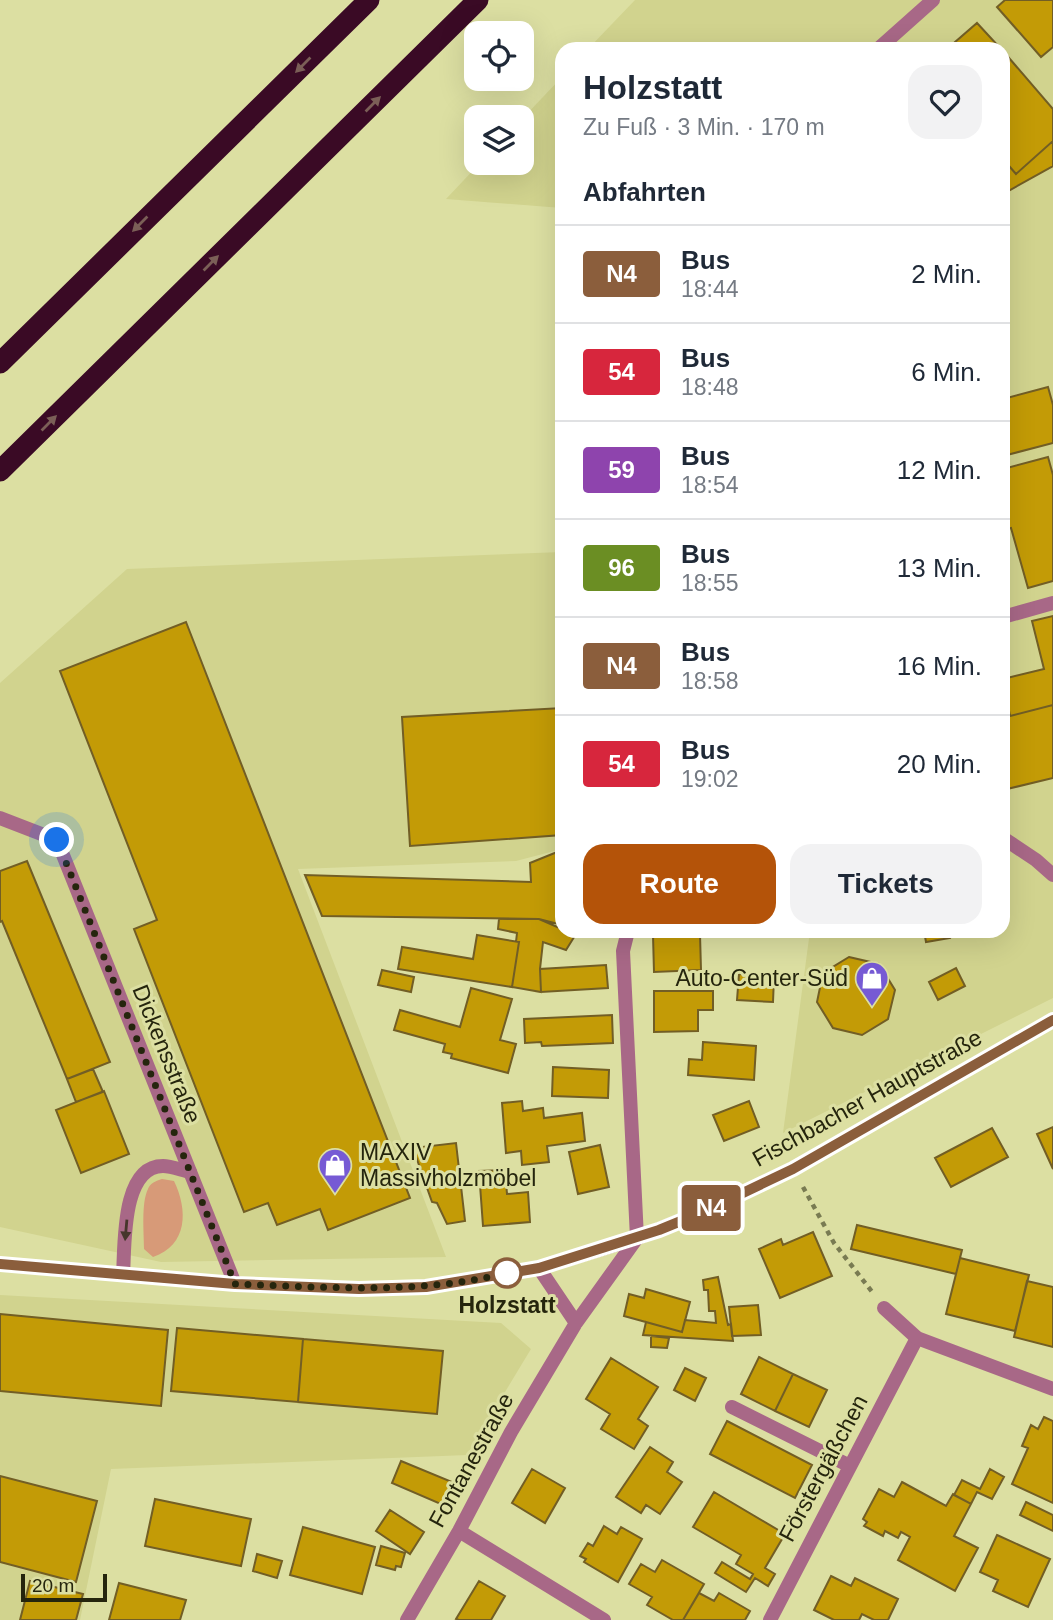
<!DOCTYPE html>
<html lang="de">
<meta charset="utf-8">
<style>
:root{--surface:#fff;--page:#f2f2f3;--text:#1f2937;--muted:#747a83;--line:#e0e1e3;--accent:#b45309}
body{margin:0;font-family:Helvetica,sans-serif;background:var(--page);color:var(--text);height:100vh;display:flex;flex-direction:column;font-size:26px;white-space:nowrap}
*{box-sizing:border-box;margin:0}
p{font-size:23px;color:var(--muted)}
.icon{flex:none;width:38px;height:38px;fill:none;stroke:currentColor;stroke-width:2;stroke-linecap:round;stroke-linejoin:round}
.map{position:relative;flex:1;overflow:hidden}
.side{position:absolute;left:555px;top:42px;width:455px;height:896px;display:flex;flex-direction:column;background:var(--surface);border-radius:21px;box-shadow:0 7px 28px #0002}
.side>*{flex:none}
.badge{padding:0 14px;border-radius:5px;font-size:24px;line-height:46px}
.fabs{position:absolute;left:464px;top:21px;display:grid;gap:14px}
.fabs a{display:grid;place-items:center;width:70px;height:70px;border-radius:14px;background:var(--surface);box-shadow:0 7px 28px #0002;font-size:35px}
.scale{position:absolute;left:21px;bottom:18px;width:86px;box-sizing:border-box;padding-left:7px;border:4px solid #25250d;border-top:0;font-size:19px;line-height:24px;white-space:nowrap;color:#25250d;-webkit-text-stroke:5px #dcdfa2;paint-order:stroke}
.you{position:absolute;width:35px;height:35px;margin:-18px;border:5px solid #fff;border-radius:50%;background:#1a73e8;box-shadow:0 0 0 10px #1a73e833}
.map>.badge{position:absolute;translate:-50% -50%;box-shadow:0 0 0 4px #fff}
h2{padding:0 28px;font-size:26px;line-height:63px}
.round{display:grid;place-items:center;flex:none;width:74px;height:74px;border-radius:21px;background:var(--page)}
.head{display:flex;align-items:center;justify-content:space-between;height:119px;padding:0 28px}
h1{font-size:33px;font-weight:700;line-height:52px}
.action{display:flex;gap:14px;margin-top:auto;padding:14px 28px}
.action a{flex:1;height:80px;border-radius:21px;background:var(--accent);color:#fff;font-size:28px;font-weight:700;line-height:80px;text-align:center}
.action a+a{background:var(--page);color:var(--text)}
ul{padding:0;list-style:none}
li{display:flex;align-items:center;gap:21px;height:98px;padding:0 28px;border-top:2px solid var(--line)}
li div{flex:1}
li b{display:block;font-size:26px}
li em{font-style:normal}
li .badge{min-width:77px;font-weight:700;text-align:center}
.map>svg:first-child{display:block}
.built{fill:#d1d38e}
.green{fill:#d79a78}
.building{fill:#c39b06;stroke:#725e25;stroke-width:2}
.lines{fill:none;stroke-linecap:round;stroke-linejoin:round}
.path{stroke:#797b52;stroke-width:4.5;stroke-dasharray:5 5;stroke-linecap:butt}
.service{stroke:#a86887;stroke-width:14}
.minor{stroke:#a86887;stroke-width:14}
.secondary{stroke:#892c60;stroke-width:14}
.motorway{stroke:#3a0a25;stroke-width:21}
.oneway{fill:#7b5f57}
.oneway2{fill:#46362c}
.line-casing{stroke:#fff;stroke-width:16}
.line{stroke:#8b5e3c;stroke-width:10}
.walk{stroke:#25250d;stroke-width:7;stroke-dasharray:0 12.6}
.stop-dot{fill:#fff;stroke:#8b5e3c;stroke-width:3.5}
.labels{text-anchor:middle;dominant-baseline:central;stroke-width:6;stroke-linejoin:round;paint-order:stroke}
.poi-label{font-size:23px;fill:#25250d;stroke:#dcdfa2;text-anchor:end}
.street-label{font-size:23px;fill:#25250d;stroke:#dcdfa2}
.stop-label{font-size:23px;font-weight:bold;fill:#25250d;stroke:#dcdfa2}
</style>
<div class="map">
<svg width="1053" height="1620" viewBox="0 0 1053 1620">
<rect width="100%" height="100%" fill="#dcdfa2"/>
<path class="built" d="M635,0H1053V998L783,1133L810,931H1003V49H588Z
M562,77V208L446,199L480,163H522V119Z
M562,552V849L516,861L298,869L446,1257L161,1262L0,1227V683L127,569Z
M0,1295L501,1323L531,1349L467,1455L111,1469L80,1620H0Z"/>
<path class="green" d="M162,1179L174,1181C188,1210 188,1245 153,1257L144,1249C144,1233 141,1203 148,1189C150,1183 156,1181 162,1179Z"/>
<path class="building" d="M1005,0H1053V47L1041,57L997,7Z
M977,23L1001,49H947Z
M1003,51L1053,109V141L1016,174L1003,159Z
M1053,141V166L1003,194V159L1016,174Z
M1048,387L1053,405V443L1003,456V399Z
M1048,457L1053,475V581L1028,588L1011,528L1003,530V469Z
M1053,616V705L1010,716L1003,679L1044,669L1032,621Z
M186,622L410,1198L328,1230L320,1209L277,1225L268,1203L244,1212L134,929L157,920L60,671Z
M1003,686L1010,716L1053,705V778L1003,790Z
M562,708V835L410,846L402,717Z
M562,850V925L539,919L322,916L305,875L531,882L530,863Z
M27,861L110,1062L67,1079L2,921L0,922V871Z
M499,919H539L562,929V931L576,934L566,950L543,942L540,969L541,992L512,987L519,942H516L517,933L498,929Z
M924,931H949L950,938L926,942Z
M700,934L701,970L654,972L653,935Z
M477,935L519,942L512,987L398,969L402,947L473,959Z
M849,957L879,964L895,990L888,1019L862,1035L833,1028L817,1002L823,973Z
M606,965L608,988L541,992L540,969Z
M956,968L965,986L938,1000L929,982Z
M382,970L414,977L411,992L378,985Z
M739,974L774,977L773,1002L737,1000Z
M471,988L512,999L500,1040L516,1044L508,1073L451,1058L452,1054L443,1052L445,1044L394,1030L400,1010L460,1027Z
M654,991H713V1010H698V1031L654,1032Z
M612,1015L613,1043L542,1046L541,1042L525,1043L524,1019Z
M703,1042L756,1046L754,1080L688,1075L689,1059L702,1060Z
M553,1067L609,1070L608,1098L552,1096Z
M93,1069L103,1092L76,1102L67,1079Z
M104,1091L129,1154L81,1173L56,1110Z
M522,1101L523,1111L543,1108L544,1118L582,1113L585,1141L547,1146L549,1162L522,1165L521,1151L506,1153L502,1103Z
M749,1101L759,1127L724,1141L713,1115Z
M1053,1127V1169L1037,1134Z
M992,1128L1008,1157L951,1187L935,1158Z
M456,1143L465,1221L447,1224L437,1203L432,1202L413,1148Z
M600,1145L609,1187L578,1194L569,1152Z
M505,1170L507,1194L528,1192L530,1222L483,1226L479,1171Z
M857,1225L962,1250L956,1274L851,1249Z
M813,1232L832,1276L780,1298L759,1249L781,1239L783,1245Z
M960,1258L1029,1275L1015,1331L946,1314Z
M718,1277L728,1325L731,1324L733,1341L643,1335L646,1322L682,1332L685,1320L716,1323L715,1311H709L708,1290H704L703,1280Z
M1027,1281L1053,1287V1347L1014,1337Z
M646,1289L690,1302L682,1332L624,1316L629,1294L644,1298Z
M758,1305L761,1335L732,1336L729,1307Z
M0,1314L168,1330L161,1406L0,1391Z
M177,1328L303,1339L298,1402L171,1391Z
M651,1336L669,1338L667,1348L651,1347Z
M303,1339L443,1351L437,1414L298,1402Z
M759,1357L793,1374L775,1411L741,1394Z
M611,1358L658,1387L638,1419L648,1426L634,1449L601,1429L610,1414L586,1399Z
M685,1368L706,1378L695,1401L674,1390Z
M793,1374L827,1390L809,1427L775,1411Z
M1044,1417L1053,1421V1503L1012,1484L1028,1448L1022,1446L1031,1425L1038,1429Z
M727,1421L812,1465L795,1498L710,1454Z
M650,1447L673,1462L667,1472L682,1482L660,1514L646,1505L641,1513L616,1497Z
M401,1461L452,1482L443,1505L392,1483Z
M532,1469L565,1488L545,1523L512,1503Z
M990,1469L1004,1477L992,1499L977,1492L971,1504L954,1495L962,1480L980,1489Z
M0,1476L97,1501L76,1582L0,1562Z
M902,1482L946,1506L953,1494L971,1504L954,1536L978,1548L955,1591L898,1560L910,1537L901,1532L898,1538L885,1531L883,1536L864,1526L867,1522L863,1519L879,1489L894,1497Z
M714,1492L785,1534L765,1568L775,1574L768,1586L755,1578L746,1592L715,1573L722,1562L750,1579L753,1574L736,1564L741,1555L693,1527Z
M155,1499L251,1519L241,1566L145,1546Z
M1026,1502L1053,1515V1531L1020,1515Z
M390,1510L424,1532L410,1554L376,1531Z
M604,1526L617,1534L621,1527L642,1539L618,1582L584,1562L586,1559L580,1556L588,1543L593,1546Z
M303,1527L375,1547L362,1594L290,1575Z
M997,1535L1050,1559L1028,1607L993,1591L998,1580L980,1572Z
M381,1546L405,1553L401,1567L396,1566L395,1570L376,1565Z
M257,1554L282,1561L277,1578L253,1571Z
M662,1560L704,1584L683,1620H673L647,1605L652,1597L629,1584L641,1564L655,1572Z
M831,1576L851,1586L855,1578L898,1599L888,1620H874L862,1614L859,1620H834L814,1610Z
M30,1581L83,1594L76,1620H20Z
M479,1581L505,1596L491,1620H459L456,1619Z
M119,1583L186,1600L180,1620H109Z
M699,1593L714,1601L719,1593L750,1611L745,1620H683Z"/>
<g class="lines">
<path class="path" d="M803,1187L834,1243L873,1293"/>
<path class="service" d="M1003,617L1053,603
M0,818L57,840
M1003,838L1036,860L1053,875
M123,1275C125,1246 121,1166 163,1166C171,1166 181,1170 190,1172
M732,1407L850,1466
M770,1620L917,1338"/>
<path class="minor" d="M878,49L933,0
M57,840L235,1284
M539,1268L576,1323
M884,1308L917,1338L1053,1389
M459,1531L604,1620
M407,1620L459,1531L511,1432L576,1323L637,1238L623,951L628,931"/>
<path class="secondary" d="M0,1264L235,1284L359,1289L426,1287L539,1268L637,1238L703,1212L793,1169L1053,1020"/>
<path class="motorway" d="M0,363L369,0
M0,471L478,0"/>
</g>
<defs><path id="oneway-solid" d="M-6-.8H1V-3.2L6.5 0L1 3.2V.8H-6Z" transform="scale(1.75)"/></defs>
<g class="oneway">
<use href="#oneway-solid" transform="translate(303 65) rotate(135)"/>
<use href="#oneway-solid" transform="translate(373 104) rotate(-45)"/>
<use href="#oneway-solid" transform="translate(140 224) rotate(135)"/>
<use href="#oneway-solid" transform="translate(211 263) rotate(-45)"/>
<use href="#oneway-solid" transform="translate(49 423) rotate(-45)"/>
</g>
<use class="oneway2" href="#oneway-solid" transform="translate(126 1230) rotate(95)"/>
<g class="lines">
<defs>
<path id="line" d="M0,1264L235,1284L359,1289L426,1287L539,1268L659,1230L703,1212L793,1169L1053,1020"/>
</defs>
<use href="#line" class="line-casing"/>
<use href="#line" class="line"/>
<path class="walk" d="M57,840L235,1284C325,1287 419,1295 507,1273"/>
</g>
<defs>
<symbol id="shop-pin" viewBox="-11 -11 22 30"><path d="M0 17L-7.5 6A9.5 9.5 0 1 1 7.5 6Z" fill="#765ad4" stroke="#dcdfa2"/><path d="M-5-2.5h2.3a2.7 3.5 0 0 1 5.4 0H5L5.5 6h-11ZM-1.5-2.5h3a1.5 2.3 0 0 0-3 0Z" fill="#fff"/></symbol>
</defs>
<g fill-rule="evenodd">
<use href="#shop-pin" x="853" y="959" width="38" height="52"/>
<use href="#shop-pin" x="316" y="1146" width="38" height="52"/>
</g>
<circle class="stop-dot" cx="507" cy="1273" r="14"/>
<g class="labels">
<g class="poi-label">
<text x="848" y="978">Auto-Center-Süd</text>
<text x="360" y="1152" text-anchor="start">MAXIV<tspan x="360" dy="26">Massivholzmöbel</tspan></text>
</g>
<g class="street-label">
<text transform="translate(167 1054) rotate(68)">Dickensstraße</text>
<text transform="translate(867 1098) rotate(-29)">Fischbacher Hauptstraße</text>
<text transform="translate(471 1460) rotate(-61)">Fontanestraße</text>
<text transform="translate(823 1468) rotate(-62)">Förstergäßchen</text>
</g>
<g class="stop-label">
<text x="507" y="1305">Holzstatt</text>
</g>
</g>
</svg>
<div class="fabs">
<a><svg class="icon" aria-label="locate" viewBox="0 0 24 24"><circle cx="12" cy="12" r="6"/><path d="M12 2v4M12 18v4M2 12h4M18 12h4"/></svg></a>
<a><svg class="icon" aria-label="layers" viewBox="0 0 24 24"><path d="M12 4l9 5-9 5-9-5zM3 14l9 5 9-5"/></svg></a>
</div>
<div class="scale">20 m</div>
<div class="you" style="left:57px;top:840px"></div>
<b class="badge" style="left:711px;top:1208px;background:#8b5e3c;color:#fff">N4</b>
<section class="side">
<div class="head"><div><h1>Holzstatt</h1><p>Zu Fuß · 3 Min. · 170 m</p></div><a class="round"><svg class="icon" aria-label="heart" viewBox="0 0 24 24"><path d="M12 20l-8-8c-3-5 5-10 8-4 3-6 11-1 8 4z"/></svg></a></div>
<h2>Abfahrten</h2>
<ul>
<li><span class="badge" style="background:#8b5e3c;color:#fff">N4</span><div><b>Bus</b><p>18:44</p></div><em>2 Min.</em></li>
<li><span class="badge" style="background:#d7263d;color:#fff">54</span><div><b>Bus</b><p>18:48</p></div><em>6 Min.</em></li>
<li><span class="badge" style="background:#8e44ad;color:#fff">59</span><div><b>Bus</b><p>18:54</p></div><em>12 Min.</em></li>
<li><span class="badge" style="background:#6b8e23;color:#fff">96</span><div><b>Bus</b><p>18:55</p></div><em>13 Min.</em></li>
<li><span class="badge" style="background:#8b5e3c;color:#fff">N4</span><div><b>Bus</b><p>18:58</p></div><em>16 Min.</em></li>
<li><span class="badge" style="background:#d7263d;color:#fff">54</span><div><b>Bus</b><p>19:02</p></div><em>20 Min.</em></li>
</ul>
<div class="action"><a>Route</a><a>Tickets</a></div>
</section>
</div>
